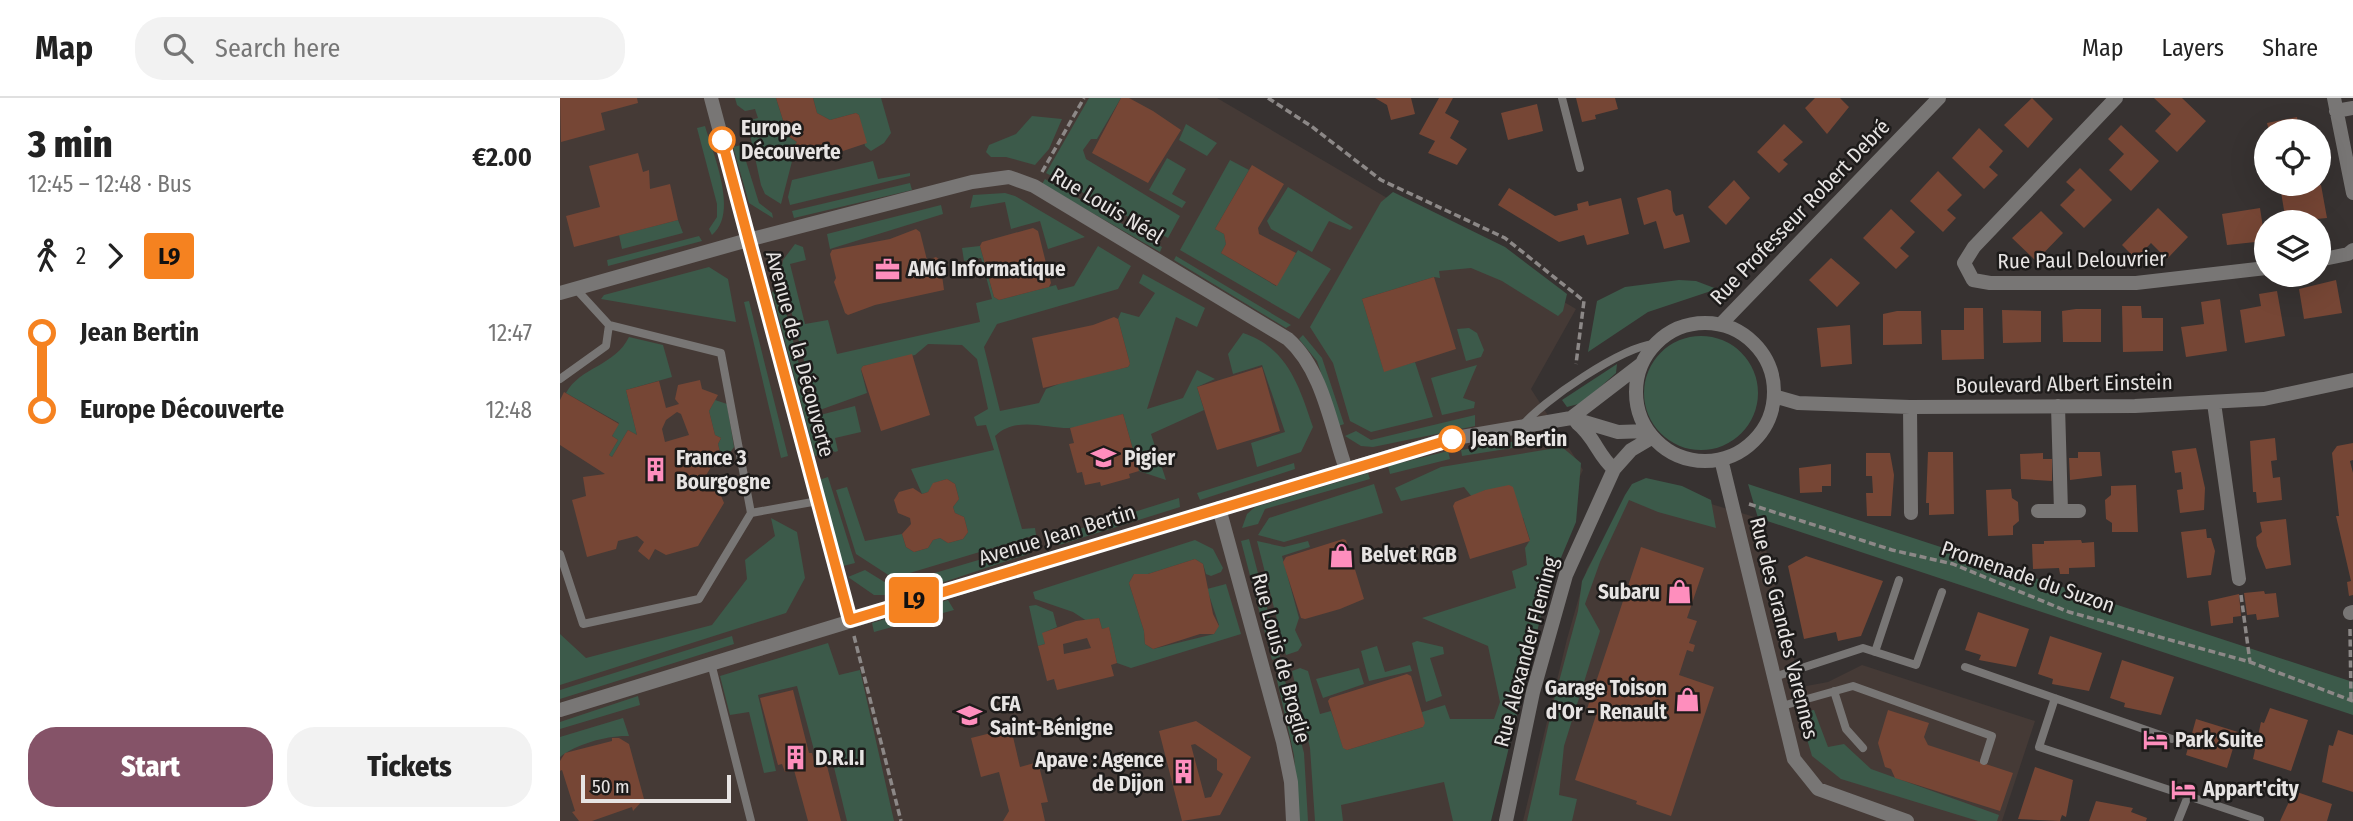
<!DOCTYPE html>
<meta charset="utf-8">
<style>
:root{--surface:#fff;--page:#f2f2f2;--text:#222;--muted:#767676;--line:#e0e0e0;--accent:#855368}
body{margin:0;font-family:"Fira Sans Condensed",sans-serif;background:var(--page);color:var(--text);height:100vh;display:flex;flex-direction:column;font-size:26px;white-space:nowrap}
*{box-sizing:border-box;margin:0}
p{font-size:23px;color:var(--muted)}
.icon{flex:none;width:38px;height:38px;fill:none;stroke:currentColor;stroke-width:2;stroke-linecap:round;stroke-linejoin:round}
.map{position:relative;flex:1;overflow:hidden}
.side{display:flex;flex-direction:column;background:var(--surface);width:560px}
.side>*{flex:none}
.badge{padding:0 14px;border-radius:5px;font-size:24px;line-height:46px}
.controls{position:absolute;left:1694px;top:21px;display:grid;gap:14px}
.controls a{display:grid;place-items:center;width:77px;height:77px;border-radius:50%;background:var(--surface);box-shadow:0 7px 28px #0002;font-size:35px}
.scale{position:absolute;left:21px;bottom:18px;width:150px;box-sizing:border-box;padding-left:7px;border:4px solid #e7e4e3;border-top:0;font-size:19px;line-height:24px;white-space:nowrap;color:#e7e4e3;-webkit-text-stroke:5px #1d1b1a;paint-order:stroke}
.map>.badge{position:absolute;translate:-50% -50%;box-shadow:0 0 0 4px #fff}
.legs{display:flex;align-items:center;gap:10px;height:77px;padding:0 28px;font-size:23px}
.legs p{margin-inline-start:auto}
.headline{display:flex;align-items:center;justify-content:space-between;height:119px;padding:0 28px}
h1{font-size:38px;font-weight:800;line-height:52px}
.button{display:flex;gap:14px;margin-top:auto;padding:14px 28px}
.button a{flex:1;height:80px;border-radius:28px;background:var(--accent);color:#fff;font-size:28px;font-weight:800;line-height:80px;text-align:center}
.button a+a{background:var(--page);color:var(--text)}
ul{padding:0 28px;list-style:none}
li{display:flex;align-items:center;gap:24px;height:77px;font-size:26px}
li i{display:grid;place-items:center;width:10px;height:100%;margin:0 9px;background:currentColor}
li i::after{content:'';width:18px;height:18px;margin:-9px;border:5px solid;border-radius:50%;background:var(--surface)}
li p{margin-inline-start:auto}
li:first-child i{background:linear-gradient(#0000 50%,currentColor 0)}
li:last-child i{background:linear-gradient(currentColor 50%,#0000 0)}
header{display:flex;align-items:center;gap:42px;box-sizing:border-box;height:98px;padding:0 35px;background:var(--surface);border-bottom:2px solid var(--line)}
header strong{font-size:33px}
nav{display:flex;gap:38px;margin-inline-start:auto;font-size:24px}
.search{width:490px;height:63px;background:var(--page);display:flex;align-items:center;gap:18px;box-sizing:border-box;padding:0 24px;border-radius:28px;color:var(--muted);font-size:26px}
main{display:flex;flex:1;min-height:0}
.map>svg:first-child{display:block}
.built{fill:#453a36}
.green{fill:#3c5a4a}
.building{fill:#764635;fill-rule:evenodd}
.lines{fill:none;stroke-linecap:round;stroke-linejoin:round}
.path{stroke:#8c8887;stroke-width:3.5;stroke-dasharray:7 3.5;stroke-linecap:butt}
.service{stroke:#787675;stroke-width:8}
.minor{stroke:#787675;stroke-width:14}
.line-1-casing{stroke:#fff;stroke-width:16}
.line-1{stroke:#f58220;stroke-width:10}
.stop-1-dot{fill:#fff;stroke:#f58220;stroke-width:3.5}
.labels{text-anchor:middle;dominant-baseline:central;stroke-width:5;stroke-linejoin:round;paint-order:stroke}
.stop-label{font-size:21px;font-weight:bold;fill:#e7e4e3;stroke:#1d1b1a;text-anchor:start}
.street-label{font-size:21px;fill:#e7e4e3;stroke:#1d1b1a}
.poi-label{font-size:21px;font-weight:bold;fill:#e7e4e3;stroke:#1d1b1a;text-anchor:start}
</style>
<header>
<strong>Map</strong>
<div class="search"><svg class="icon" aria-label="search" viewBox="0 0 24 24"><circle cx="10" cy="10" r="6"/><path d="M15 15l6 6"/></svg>Search here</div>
<nav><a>Map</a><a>Layers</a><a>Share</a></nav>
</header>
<main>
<section class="side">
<div class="headline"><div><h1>3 min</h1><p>12:45 – 12:48 · Bus</p></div><b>€2.00</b></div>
<div class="legs"><svg class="icon" aria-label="walk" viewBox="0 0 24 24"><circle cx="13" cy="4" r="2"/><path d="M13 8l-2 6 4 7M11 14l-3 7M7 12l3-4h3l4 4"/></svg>2<svg class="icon" aria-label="forward" viewBox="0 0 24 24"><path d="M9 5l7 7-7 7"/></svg><b class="badge" style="background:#f58220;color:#111">L9</b></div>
<ul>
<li><i style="color:#f58220"></i><b>Jean Bertin</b><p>12:47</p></li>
<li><i style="color:#f58220"></i><b>Europe Découverte</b><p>12:48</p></li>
</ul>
<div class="button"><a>Start</a><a>Tickets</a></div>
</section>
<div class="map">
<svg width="1793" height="723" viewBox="0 0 1793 723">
<rect width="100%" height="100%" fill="#373231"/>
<path class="built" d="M0,0H657L1016,211L971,291L1023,372L976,469L910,723H0Z
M1077,384L1198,420L1241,589L1268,584L1302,567L1475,623L1442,723H963L1007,541L1027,471Z"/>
<path class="green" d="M175,0H216L228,38L237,44L221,106L205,96L201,87L187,23L198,20L195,11L185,13L177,7Z
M253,0H321L331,35L324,45L311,53L305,48L299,17L296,15L270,22L257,15Z
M529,0H561L537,41H531L523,52L526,61L620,118L608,140L486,75Z
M472,18L502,21L489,51L475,67L446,59H431L426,54L429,47L456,36Z
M626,26L657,45L647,58L619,42Z
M145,28C153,56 179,115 152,137L149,131L157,119V106L137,30Z
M181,47L199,105L212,115L213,120L189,105L173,49Z
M607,60L626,71L612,96L626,104L622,110L589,92Z
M670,62L689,72L655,131L664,136L666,146L661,155L716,188L738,152L771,171L739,221L620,152Z
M313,63L318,81L350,75V78L230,107L228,99L232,82Z
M485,81L602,149L600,154L482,86Z
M350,85L352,92L234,120L232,113Z
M728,89L793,129L790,132L769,123L752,154L711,131L707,123Z
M833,94L945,149L1007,196L1003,213L998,218L942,183L911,170L879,173L880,180L874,179L802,201L824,273L855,264L873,319L811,334L790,323L773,265L750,229L821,104Z
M445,95L455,98L525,139L488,151L480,123L451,131L445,104L410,110L413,97Z
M381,107L383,116L270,151L267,136Z
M118,122L123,135L62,151L59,137Z
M139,138L142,143L48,168L47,162Z
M235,146L243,149L246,162L230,166L245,226L268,222L277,256L420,224L416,205L432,201L421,160L404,163L402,150L420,148L434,199L439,202L496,187L498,192L514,188L538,148L571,168L558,191L437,226L424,249L440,313L479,305L486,291L509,282L568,269L570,266L558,221L561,214L579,219L595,195L579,185L583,176L645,210L637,229L616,219L587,311L623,300L637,272L655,281L637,289L644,312L591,336L606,382L579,373L563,316C547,321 526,330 509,330C484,330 456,318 435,338L462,431L475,430L476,437L333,480L296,456L276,392L287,389L305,443L342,436L346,449L354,454L368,450L373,442L380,440L388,445L403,441L408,434L404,419L395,415L393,409L399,401L395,386L387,381L374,385L368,394L362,396L351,371L434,352L426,327L417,328L414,319L428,311L417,261L402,247L368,246L355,257L303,268L301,272L307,295L257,313L221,174L223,162Z
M616,158L731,227L726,230L614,162Z
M149,169L168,181L176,224L41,201L44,197Z
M1119,182L1136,183L1157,191L1088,214L1028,254L1037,203L1065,189Z
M220,190L261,356L255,358L212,194Z
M189,203L228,358L221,360L184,204Z
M909,230L917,235L924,252L921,259L906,263L897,231Z
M683,235C728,250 739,288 753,329L741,354L697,369L691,345L725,334L702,267L673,276L668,256Z
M743,237L762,260L784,326L779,328L757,263L739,241Z
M1084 295a57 57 0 1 1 114 0a57 57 0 1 1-114 0Z
M69,239L103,247L112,279L66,292L77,337L68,332L52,359L49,357L58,342L52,338L59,325L6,295C20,269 55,268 69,239Z
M1057,266L1056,275L1022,305L1007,309L1002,302Z
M917,267L903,300L915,304L914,310L882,317L871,280Z
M155,302L167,306L174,349L169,356L160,354L158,346L161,340L155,337L149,313Z
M295,308L301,334L275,340L278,353L275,354L269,351L260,317Z
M915,317V328L813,349L801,348L785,338L796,333L811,342Z
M1000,336L1001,342L902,358L901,352Z
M1002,349L1021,365L1016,424L987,493L931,723H893L884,684L781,707L783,723H755L750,650L732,573L740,570L748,573L760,616L771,613L783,649L787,652L863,629L862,614L885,607L890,621H934L940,604L928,548L862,520L956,490L952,473L967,467L965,450L970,442L963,420L925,392L912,399L904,389L841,403L835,390L881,369Z
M888,353L890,361L830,376L828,368Z
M734,365L735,371L640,402L637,395Z
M808,375L810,381L705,411L698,426L682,430L687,416L695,409Z
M268,379L295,465L283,468L259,382Z
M1086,380L1122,388L1151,402L1156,430L1098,414L1069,402L1040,464L1025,506L1040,533L1004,648L999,697L1017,701L1012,723H967L994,602L1018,513L1022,483L1065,397L1072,386Z
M814,386L823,415L724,444L698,437L709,420Z
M1188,386L1793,584V617L1198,420Z
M619,400L620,409L499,447L497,438Z
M211,420L237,434L245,480L226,515L0,587V536L26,560L152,527L187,481L185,462L215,438Z
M689,441L720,559L712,562L681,443Z
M635,442L653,451L663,470L661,474L651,478L646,476L643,466L635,461L588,476H574L569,485L584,533L585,546L593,551L654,536L659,527L647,491L666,486L681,536L571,570L557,565L549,530L542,531L539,520L527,523L513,514L475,501L473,494Z
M697,443L724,449L748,443L750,449L722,458L739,520L735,532L742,547L738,553L726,557Z
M469,447L471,455L345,497H314L288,479L305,472L331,488Z
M388,502L394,512L314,534L312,525Z
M476,507L493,514L497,529L483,535L485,546L478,548L469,508Z
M172,538L174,546L0,601V592Z
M857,543L883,549L884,556L870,560L882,598L866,604L852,545Z
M268,545L279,577L300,572L334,723H287L272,661L260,663L258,653L254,652L237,588L198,597L216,673L204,675L189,614L170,617L160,578Z
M817,548L825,574L850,567L852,573L809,583L801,553Z
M799,570L804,586L763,600L756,581Z
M723,575L744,655L748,723H739L734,657L716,578Z
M78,598L80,607L0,631V624Z
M1254,612L1268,649L1284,646L1311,671L1439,717L1437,723H1418L1281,681L1252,658L1239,614Z
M63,620L69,638C48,637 16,646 0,659V639Z"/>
<path class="building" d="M0,0H77L78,5L41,15L45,32L1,44Z
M216,0H253L257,15L270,22L296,15L299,17L307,45L274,56L262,57L253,53L250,56L235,47L237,44L228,38Z
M561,0H569L593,13L621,32L588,85L532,55Z
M815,0H851L855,16L831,22L827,7Z
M879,0H893L885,15L899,23L890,40L907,51L897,67L868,55L875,43L859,36Z
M1016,0H1055L1058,11L1035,17L1036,21L1022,24Z
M1255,0H1280L1289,9L1267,36L1245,10Z
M1472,0L1493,21L1468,50L1444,27Z
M1594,0H1622L1646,23L1617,54L1595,33L1611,16Z
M977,6L983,33L948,42L941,15Z
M1737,19L1739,33H1709L1707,25Z
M1224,26L1243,44L1223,62L1228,66L1219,75L1197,54Z
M1561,27L1599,63L1571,93L1549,72L1564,56L1548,41Z
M1419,30L1443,53L1429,69L1438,77L1424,91L1392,60Z
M78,55L83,74L89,72L90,91L110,86L118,122L14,149L6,118L40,109L29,68Z
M692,67L724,86L698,130L699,136L736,155L717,188L661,155L666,146L664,136L655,131Z
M1520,70L1552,102L1524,130L1500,107L1515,92L1506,84Z
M1378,73L1402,97L1387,112L1396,120L1383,134L1350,103Z
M1174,82L1190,100L1166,127L1148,109Z
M1761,87L1767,120L1726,124L1721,94Z
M949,90L995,118L1018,112L1017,106L1028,103L1029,108L1061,100L1069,136L1027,147L1024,137L999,144L938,107Z
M1107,91L1111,93L1113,113L1116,118L1123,116L1130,144L1104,151L1096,123L1084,127L1077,100Z
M1598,110L1628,139L1607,161L1591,145L1576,161L1562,147Z
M1700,110L1705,143L1667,147L1662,116Z
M1331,111L1355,134L1340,150L1349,158L1336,171L1303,140Z
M1481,113L1503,135L1476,163L1452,140Z
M473,130L478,133L491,185L489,189L439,202L434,199L420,148L422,144Z
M356,131L360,134L367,162L376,159L380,162L384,192L315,207L288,217L285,215L274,184L276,180L270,156L272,152L330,141Z
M1271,160L1300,185L1277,209L1249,182Z
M874,179L896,251L824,274L802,201Z
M1776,182L1782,215L1744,221L1739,191Z
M1717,193L1725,238L1685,245L1680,212L1701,208L1699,196Z
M1660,201L1667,253L1626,259L1621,229L1644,226L1641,204Z
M1562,208H1581L1582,220H1603V253L1563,254Z
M1404,210H1423L1424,261L1382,262L1381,232H1404Z
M1516,211H1541V244H1503L1502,213Z
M1442,212L1481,213V244L1443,245Z
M1337,213H1361L1362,246L1323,247V216Z
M554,219L558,221L570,266L568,269L483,290L472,240L533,227Z
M1290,227L1292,266L1261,269L1257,230Z
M352,256L370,317L321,333L301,271L303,268Z
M702,269L720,333L657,352L637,289Z
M140,282L142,291L158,297L149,313L155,337L161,340L158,346L160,354L139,389L157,388L164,405L138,448L106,457L95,451L89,462L78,453L84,444L77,438L58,443L56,451L27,459L12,402L26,398L23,379L45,376L0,347V302L4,294L59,326L52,338L58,342L49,357L52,359L68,332L77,337L66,292L99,283L106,310L119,306L115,301L118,287ZM117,314L121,316L129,337L105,344L102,331L106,322Z
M563,316L579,373L569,376L570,380L541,388L540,384L525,387L522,374L517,375L509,346L514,345L510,330Z
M1715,340L1717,362L1711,363L1713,380L1720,379L1722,402L1697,405L1696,394H1693L1690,343Z
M1793,345V362L1790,363L1793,375V497L1789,498L1787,484L1791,483L1776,418H1779L1772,355L1777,348Z
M1636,350L1645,390L1644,412L1620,415L1617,392L1623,391L1621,374L1615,375L1612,353Z
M1368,354H1393L1394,416L1369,417V405H1366Z
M1518,354H1540L1542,378L1510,382L1509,360H1518Z
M1306,355H1330L1334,377L1331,418H1307L1306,395H1313L1312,378H1306Z
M1483,355V361H1492V383L1461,381L1460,356Z
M1271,366V388H1262V394L1240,395L1239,370Z
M387,381L395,386L399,401L393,409L395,415L404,419L408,434L403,441L388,445L380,440L373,442L368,450L354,454L346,449L342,436L351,426L350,420L338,415L334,402L339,394L353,390L362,396L368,394L373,385Z
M949,387L953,389L970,443L910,461L893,408L895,404L925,392Z
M1576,387L1578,434H1552V425L1546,421L1545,402L1551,397V388Z
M1451,391L1452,400L1458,404L1459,423L1453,428V437L1428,438L1426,392Z
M1726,421L1731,467L1706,471L1697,448L1696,439L1702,434L1700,424Z
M1646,431L1647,440H1651L1655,453L1651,477L1627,480L1621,434Z
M783,441L786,442L804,501L780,511L745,521L741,520L723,464L726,459Z
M1521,442L1522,445L1534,444L1535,469L1509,470V476H1500L1499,470L1473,471L1472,446H1484V443Z
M1081,449L1144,470L1127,520L1137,523L1129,545L1135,547L1133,554L1127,552L1119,577L1154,589L1111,718L1076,706L1077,703L1015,682L1037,614L1027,611Z
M1246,458L1323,483L1301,538L1278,543L1276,534L1244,541L1228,468Z
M635,461L643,466L653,516L659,528L654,536H640L593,551L585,546L584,533L569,485L574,476H588Z
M1704,493L1705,496L1716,495L1719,519L1697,522L1696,516L1687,517L1684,495Z
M1679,496L1681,518L1673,519V525L1651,528L1648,503Z
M1418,514L1469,531L1456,569L1419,562L1421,557L1405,552Z
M539,520L542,531L549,529L557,565L551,567L554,578L497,592L494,581L487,583L478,548L485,546L482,535L516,523ZM527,540L531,550L504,556L503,546Z
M1490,538L1542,555L1529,593L1492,586L1493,581L1478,576Z
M1562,562L1614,579L1601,617L1564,609L1565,605L1550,600Z
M847,576L851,578L865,625L863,629L787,652L783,650L768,603L770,600Z
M233,592L249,655H252L255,667L266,664L281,723H248L234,672L225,674L222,666L218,667L200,600Z
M1710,610L1748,622L1731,673L1693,661L1701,624L1704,625Z
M1328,612L1369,625L1364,639L1368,647L1453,675L1440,713L1335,680L1331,671L1325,669L1318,645Z
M1636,621L1678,634L1667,670L1626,657Z
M636,623L691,659L660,717L622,723L599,633ZM635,646L657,661V672L663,676L651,699L645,700L631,647Z
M451,630L460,669L478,664L488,704L481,705L485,723H443L449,713L439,674L421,679L411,640Z
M1778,632L1793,637V694L1762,684L1769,647L1773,648Z
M52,640H59L69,646L84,701L73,713L72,709L32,723H19L12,714L15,713L2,672L0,673V663L5,655L52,643Z
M1475,669L1513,682L1506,719L1502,717L1500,723L1458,721Z
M1734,693L1772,706L1767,723H1720Z
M1536,703L1573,710L1571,714L1587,720L1586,723H1529Z"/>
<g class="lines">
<path class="path" d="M708,0L751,28L821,82L945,140L1024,203L1016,266
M482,74L524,0
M1189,406L1332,452L1393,466L1509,514L1690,564L1793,603
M1681,497L1690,564
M1790,531L1791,602
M294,538L341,723"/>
<path class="service" d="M1002,0L1020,70
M49,227L161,255L191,415
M0,281L46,248L49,227L16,191
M962,328C982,303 1062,249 1094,246
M0,456L23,526L139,501L191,415L258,403
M1315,554L1339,482
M151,565L191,723
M1405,569L1612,641
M1214,579L1303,550L1356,567L1382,494
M1274,593L1286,631L1303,650
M1495,600L1479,649L1628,698
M1222,608L1293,588L1432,638L1424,663
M1618,723L1628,698L1700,722"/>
<path class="minor" d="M151,0L290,522
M1556,0L1414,149L1404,165L1413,182L1430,185H1576L1706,170
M1774,0L1793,95
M1776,13L1793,10
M1759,162L1788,156L1793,152
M0,195L188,142L412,84L449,79L474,88L728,241C763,272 771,329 786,371
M1076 294a69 69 0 1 1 138 0a69 69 0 1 1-138 0Z
M1161,226L1379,0
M1214,298L1238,305L1350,309L1575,308L1704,301L1793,282
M1654,305L1679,481
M1350,309L1351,415
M1011,320L1080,267
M1017,325C1035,339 1038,358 1054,371
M1161,361L1234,661L1258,691L1347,723
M659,410L723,644L731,684L733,723
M1478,413H1501L1498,308
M1501,413H1519
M1790,515L1793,514
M0,612L884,342L1011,320L1058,334L1088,333
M946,723L973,594L1006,477L1054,371L1071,352L1093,339"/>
</g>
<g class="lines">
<defs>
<path id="line-1" d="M162,42L290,522L892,341"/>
</defs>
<use href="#line-1" class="line-1-casing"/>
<use href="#line-1" class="line-1"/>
</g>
<defs>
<symbol id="office-bare" viewBox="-9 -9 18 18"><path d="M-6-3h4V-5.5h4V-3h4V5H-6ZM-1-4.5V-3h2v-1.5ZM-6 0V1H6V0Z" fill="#fe8ebd" stroke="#1d1b1a" stroke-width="2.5" paint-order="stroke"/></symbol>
<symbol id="university-bare" viewBox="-9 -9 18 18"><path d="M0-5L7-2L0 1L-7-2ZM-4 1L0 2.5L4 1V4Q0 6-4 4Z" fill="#fe8ebd" stroke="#1d1b1a" stroke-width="2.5" paint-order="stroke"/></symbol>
<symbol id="building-bare" viewBox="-9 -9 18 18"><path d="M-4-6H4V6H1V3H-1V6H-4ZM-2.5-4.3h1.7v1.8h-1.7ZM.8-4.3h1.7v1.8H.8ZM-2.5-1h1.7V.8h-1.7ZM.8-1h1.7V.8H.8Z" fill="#fe8ebd" stroke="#1d1b1a" stroke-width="2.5" paint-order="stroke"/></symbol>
<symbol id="shop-bare" viewBox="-9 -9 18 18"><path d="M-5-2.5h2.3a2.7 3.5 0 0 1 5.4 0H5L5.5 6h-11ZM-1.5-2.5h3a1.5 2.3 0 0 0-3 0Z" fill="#fe8ebd" stroke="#1d1b1a" stroke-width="2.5" paint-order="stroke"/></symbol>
<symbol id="hotel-bare" viewBox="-9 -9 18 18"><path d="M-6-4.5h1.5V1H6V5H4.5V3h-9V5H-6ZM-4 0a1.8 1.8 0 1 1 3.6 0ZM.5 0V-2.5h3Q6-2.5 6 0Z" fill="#fe8ebd" stroke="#1d1b1a" stroke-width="2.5" paint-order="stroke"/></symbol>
</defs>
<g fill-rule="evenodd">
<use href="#office-bare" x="310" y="154" width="35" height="35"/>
<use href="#university-bare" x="526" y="342" width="35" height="35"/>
<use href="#building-bare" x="78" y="354" width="35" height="35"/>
<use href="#shop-bare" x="764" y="440" width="35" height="35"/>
<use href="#shop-bare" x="1102" y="476" width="35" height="35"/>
<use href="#shop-bare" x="1110" y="584" width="35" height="35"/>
<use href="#university-bare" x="392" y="600" width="35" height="35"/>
<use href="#hotel-bare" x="1578" y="624" width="35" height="35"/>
<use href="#building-bare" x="218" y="642" width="35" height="35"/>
<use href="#building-bare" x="606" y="656" width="35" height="35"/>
<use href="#hotel-bare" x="1606" y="674" width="35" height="35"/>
</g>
<g class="stop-1-dot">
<circle cx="162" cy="42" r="12"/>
<circle cx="892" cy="341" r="12"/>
</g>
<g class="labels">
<g class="stop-label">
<text x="181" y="30">Europe<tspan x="181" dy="24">Découverte</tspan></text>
<text x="911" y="341">Jean Bertin</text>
</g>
<g class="street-label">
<text transform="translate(547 108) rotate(31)">Rue Louis Néel</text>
<text transform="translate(1240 114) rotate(-46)">Rue Professeur Robert Debré</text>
<text transform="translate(1522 162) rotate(-1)">Rue Paul Delouvrier</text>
<text transform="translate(240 256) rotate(75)">Avenue de la Découverte</text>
<text transform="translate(1504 286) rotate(-1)">Boulevard Albert Einstein</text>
<text transform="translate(497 437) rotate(-17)">Avenue Jean Bertin</text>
<text transform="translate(1468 479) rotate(19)">Promenade du Suzon</text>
<text transform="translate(1224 530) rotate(76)">Rue des Grandes Varennes</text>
<text transform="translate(966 554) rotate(-75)">Rue Alexander Fleming</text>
<text transform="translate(721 560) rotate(75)">Rue Louis de Broglie</text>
</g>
<g class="poi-label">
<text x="348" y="171">AMG Informatique</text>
<text x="116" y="360">France 3<tspan x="116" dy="24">Bourgogne</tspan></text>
<text x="564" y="360">Pigier</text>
<text x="801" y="457">Belvet RGB</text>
<text x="1100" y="494" text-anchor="end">Subaru</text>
<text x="1107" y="590" text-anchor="end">Garage Toison<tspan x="1107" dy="24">d'Or - Renault</tspan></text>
<text x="430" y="606">CFA<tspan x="430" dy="24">Saint-Bénigne</tspan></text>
<text x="1615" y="642">Park Suite</text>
<text x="255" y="660">D.R.I.I</text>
<text x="604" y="662" text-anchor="end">Apave : Agence<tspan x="604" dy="24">de Dijon</tspan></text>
<text x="1643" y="691">Appart'city</text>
</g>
</g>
</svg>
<div class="controls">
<a><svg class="icon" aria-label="locate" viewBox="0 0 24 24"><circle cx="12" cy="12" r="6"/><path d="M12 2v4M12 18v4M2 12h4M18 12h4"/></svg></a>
<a><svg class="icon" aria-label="layers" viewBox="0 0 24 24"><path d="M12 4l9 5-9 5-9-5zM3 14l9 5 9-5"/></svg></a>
</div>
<div class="scale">50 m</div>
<b class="badge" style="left:354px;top:502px;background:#f58220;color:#111">L9</b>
</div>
</main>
